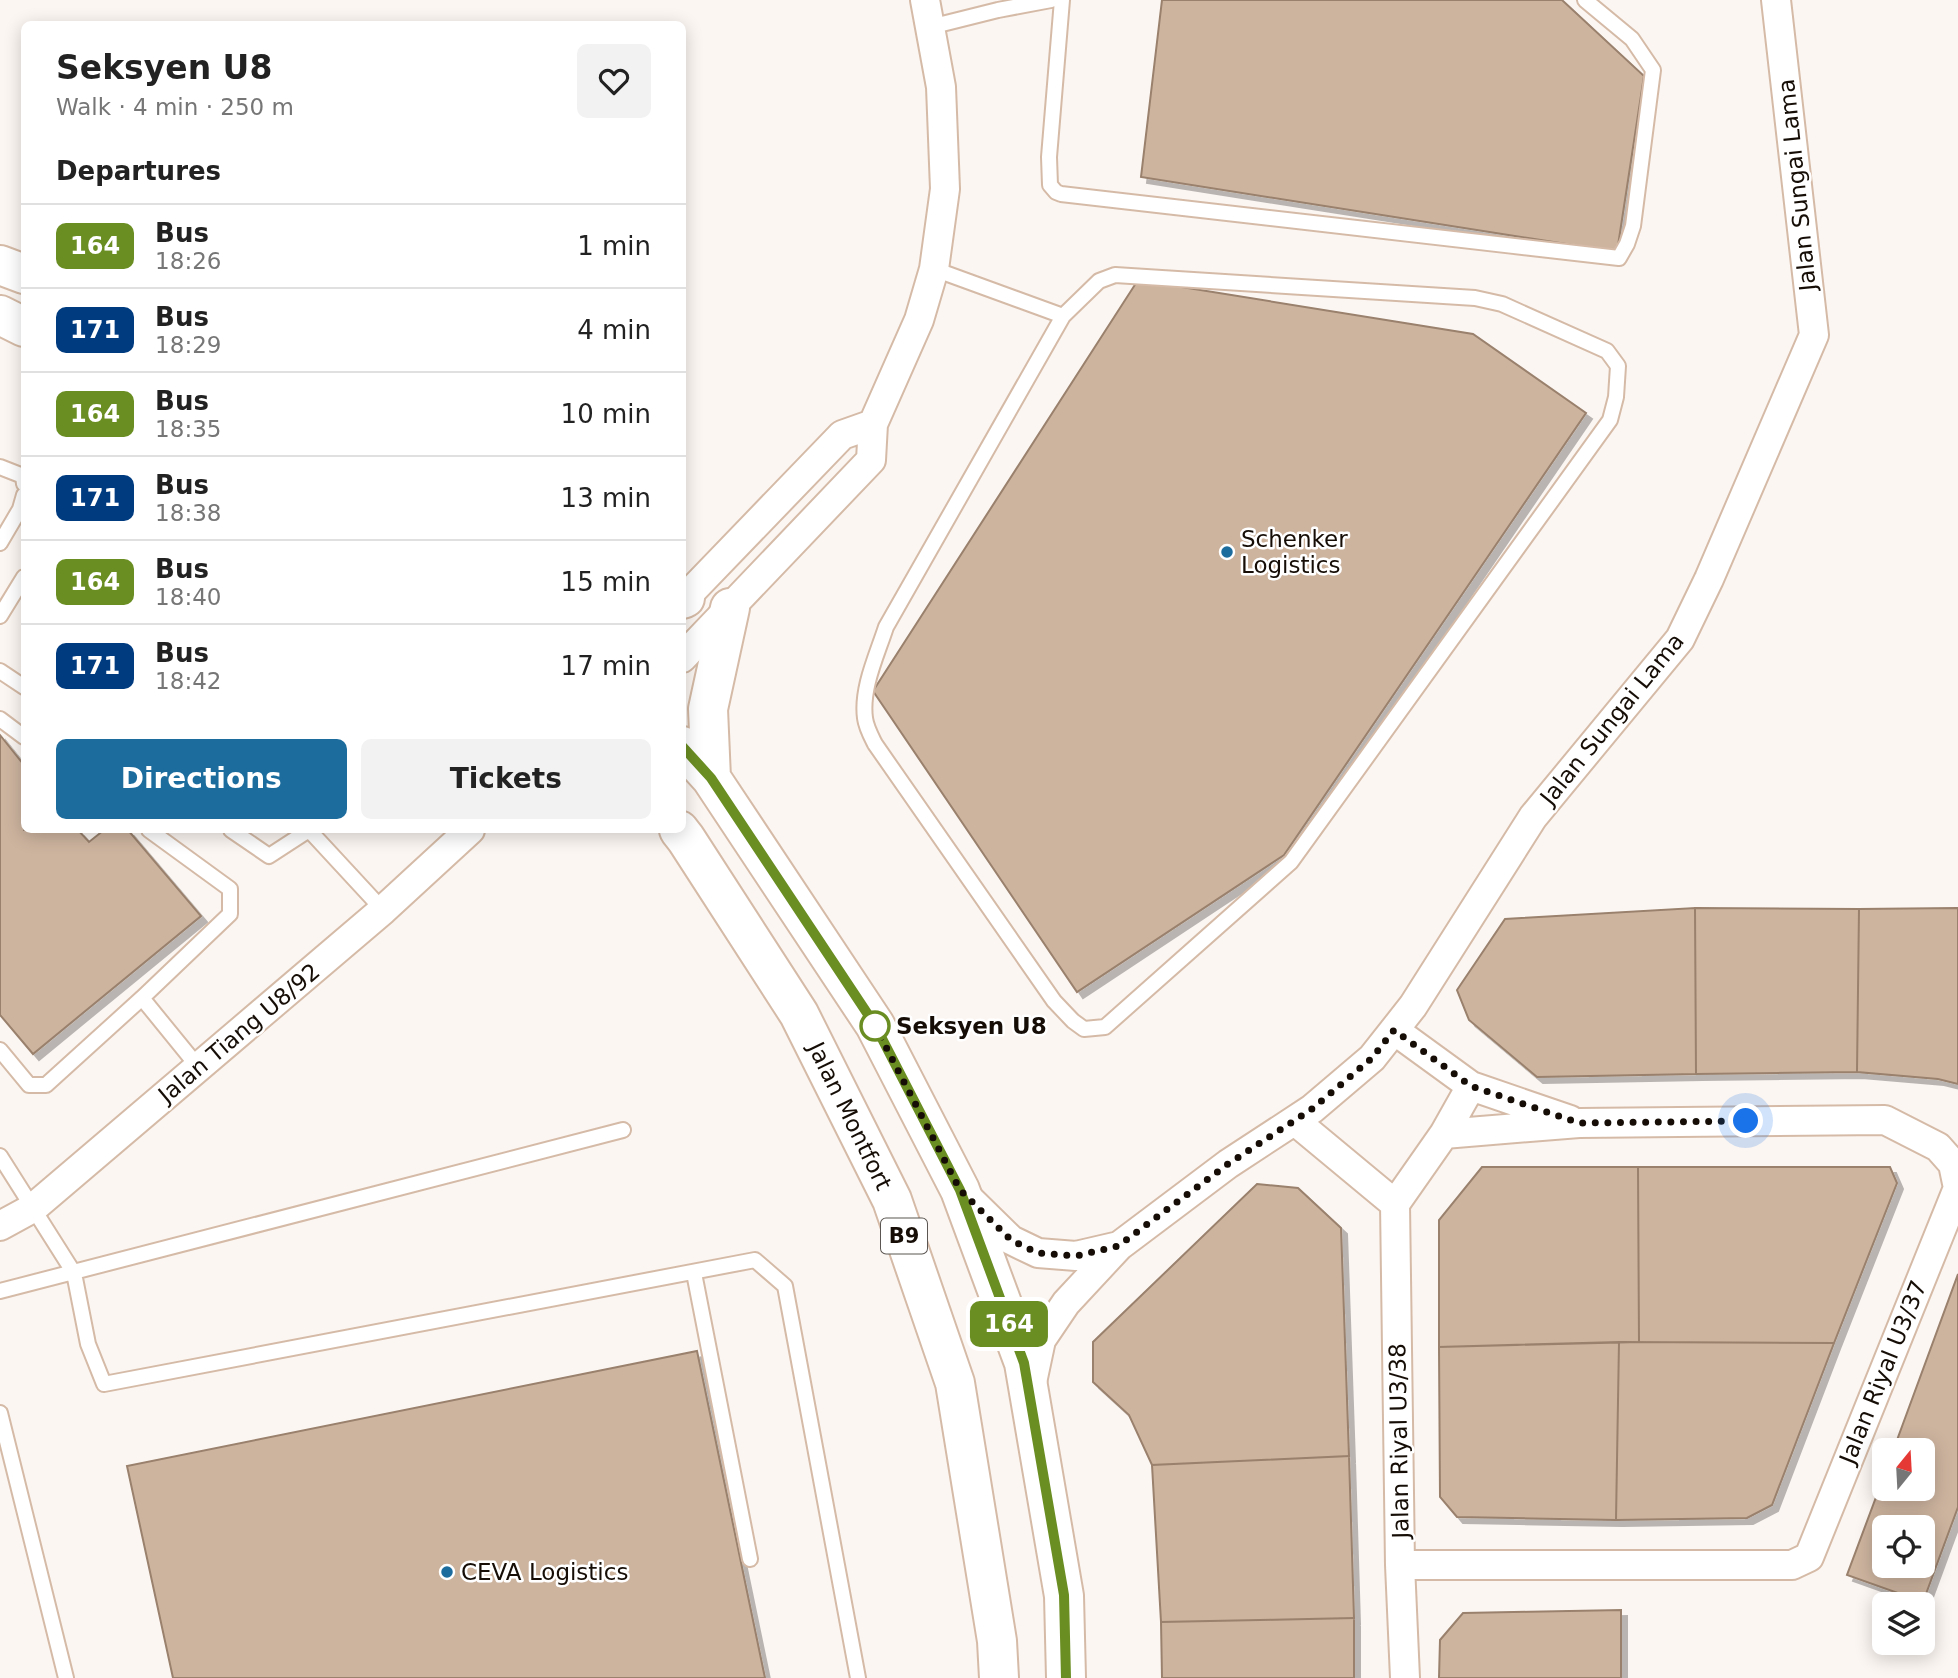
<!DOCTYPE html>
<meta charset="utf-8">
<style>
:root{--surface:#fff;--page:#f2f2f2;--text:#222;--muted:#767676;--line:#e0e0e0;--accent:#1c6d9e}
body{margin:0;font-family:"DejaVu Sans",sans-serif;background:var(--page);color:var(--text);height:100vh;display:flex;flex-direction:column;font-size:26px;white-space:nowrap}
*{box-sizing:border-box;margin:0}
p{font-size:23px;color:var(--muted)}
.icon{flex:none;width:38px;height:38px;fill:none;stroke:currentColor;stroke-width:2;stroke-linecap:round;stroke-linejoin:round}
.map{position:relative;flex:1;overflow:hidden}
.drawer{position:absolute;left:21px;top:21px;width:665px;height:812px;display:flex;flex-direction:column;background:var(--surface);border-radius:10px;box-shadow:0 4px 18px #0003}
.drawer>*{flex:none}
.badge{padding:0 14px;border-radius:10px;font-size:24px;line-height:46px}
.needle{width:46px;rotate:18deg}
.fabs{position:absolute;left:1872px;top:1438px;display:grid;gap:14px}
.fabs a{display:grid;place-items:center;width:63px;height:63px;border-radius:10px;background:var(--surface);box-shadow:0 4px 18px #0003;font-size:35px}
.you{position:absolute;width:35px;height:35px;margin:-18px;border:5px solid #fff;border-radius:50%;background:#1a73e8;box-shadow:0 0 0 10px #1a73e833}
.map>.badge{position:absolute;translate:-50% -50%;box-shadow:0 0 0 4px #fff}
h2{padding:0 35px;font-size:26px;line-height:63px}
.round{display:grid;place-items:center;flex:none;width:74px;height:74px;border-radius:10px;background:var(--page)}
.overview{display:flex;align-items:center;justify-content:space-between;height:119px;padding:0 35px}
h1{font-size:33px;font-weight:600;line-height:52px}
.action{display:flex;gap:14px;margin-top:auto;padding:14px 35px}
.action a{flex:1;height:80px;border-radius:10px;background:var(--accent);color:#fff;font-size:28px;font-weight:600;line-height:80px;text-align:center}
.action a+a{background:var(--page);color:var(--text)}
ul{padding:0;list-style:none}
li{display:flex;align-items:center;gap:21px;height:84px;padding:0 35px;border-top:2px solid var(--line)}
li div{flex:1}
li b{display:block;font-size:26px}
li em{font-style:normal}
li .badge{min-width:77px;font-weight:700;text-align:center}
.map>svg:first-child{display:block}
.building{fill:#cdb49f;stroke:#99816d;stroke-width:2;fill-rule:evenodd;filter:url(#shadow)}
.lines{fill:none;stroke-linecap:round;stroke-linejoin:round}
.lane-casing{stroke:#d5bba7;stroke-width:18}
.street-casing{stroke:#d5bba7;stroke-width:32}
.primary-casing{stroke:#d5bba7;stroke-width:42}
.lane{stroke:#fff;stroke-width:14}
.street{stroke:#fff;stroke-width:28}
.primary{stroke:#fff;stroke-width:38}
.line-casing{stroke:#fff;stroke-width:16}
.line{stroke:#6b8e23;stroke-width:10}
.walk{stroke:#150d06;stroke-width:7;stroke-dasharray:0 12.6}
.poi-dot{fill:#1c6d9e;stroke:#fff;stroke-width:2.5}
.stop-dot{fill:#fff;stroke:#6b8e23;stroke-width:3.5}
.labels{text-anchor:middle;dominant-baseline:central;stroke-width:5;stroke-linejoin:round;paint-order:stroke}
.shield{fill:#fff;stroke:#5b5651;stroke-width:2}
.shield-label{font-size:21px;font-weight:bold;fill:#150d06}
.street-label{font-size:23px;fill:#150d06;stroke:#fff}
.poi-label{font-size:23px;fill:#150d06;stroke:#fff;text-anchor:start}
.stop-label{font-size:23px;font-weight:bold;fill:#150d06;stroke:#fff;text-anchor:start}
</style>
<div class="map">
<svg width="1958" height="1678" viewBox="0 0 1958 1678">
<defs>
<filter id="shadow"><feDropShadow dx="6" dy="6" stdDeviation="0" flood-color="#0004"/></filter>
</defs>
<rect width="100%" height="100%" fill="#fcf6f2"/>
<path class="building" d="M1162,0H1562L1644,76L1617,252L1141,177Z
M1138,280L1473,334L1586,413L1284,855L1077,992L873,691Z
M0,735L24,765V830H78L89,842L104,830H128L201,916L33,1054L0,1015Z
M1695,908L1696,1074L1537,1077L1469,1020L1457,990L1505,919Z
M1695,908L1859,909L1857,1072L1696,1074Z
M1958,908V1084L1938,1079L1857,1072L1859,909Z
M1482,1167H1638L1639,1342L1439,1347V1220Z
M1638,1167H1890L1897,1183L1834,1343L1639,1342Z
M1257,1184L1298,1188L1341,1228L1349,1456L1152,1465L1129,1415L1093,1382V1342Z
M1958,1274V1507L1923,1602L1847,1575L1885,1473V1489H1923V1451H1893ZM1885,1528H1923V1566H1885Z
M1619,1342L1616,1520L1457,1517L1440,1497L1439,1347Z
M1619,1342L1834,1343L1772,1505L1747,1518L1616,1520Z
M697,1351L765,1678H173L127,1466Z
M1349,1456L1354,1618L1161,1622L1152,1465Z
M1621,1610V1678H1439L1440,1640L1463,1613Z
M1354,1618V1678H1162L1161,1622Z"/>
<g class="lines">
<defs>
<path id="lane" d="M1062,0L1049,157L1050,185L1056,192L1061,194L1619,258L1627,244L1633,226L1653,70L1632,39L1585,0
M930,27L998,10L1051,0
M934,269L1063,316L886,627C877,655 861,688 865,718C866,727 871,736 875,744L1054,1001L1073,1021L1084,1029L1105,1027L1291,862L1610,420L1616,397L1618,366L1607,351L1502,304L1475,298L1115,275L1099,281L1063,316
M0,467L23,476L24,484
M0,543L20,509L24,495
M0,616L24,577
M0,671L24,687
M0,719L24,737
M231,830L269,856L309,830
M309,830L383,910
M142,998L199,1068
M0,1050L29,1085H46L142,998L230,914V889L149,830
M0,1156L74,1273L88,1344L104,1384L755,1260L785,1286L858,1678
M694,1273L750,1559
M0,1291L623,1130
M0,1413L66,1678"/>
<path id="street" d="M682,601L842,435L873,424
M682,658L871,460L873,424L919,320L934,269L945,189L941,87L925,0
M1471,1086L1570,1120
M1295,1121L1395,1204L1444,1134L1471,1086L1394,1030
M964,1194L1011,1240L1038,1253L1076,1256L1119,1246
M1395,1204L1400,1565L1405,1678
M0,1226L33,1208L383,910L470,830
M1031,1387L1041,1340L1066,1303L1119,1246L1228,1164L1312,1109L1372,1058L1413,1006L1533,817L1680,639L1709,579L1814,335L1776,0
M1400,1565H1792L1809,1557L1958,1188L1953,1164L1938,1147L1885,1120L1579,1123L1444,1134"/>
<path id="primary" d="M0,265L24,274
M0,315L24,327
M682,599L685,598
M682,746L711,778L875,1025L960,1190L1024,1363L1064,1596L1066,1678
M711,778L708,709L730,608
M679,830L686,839L799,1014L892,1200L955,1383L997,1641L999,1678"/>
</defs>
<use href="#lane" class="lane-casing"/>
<use href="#street" class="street-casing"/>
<use href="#primary" class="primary-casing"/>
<use href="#lane" class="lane"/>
<use href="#street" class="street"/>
<use href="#primary" class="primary"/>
</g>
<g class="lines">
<defs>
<path id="line" d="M682,746L711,778L875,1025L960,1190L1024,1363L1064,1595L1066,1678"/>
</defs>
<use href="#line" class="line-casing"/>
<use href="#line" class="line"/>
<path class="walk" d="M875,1026L960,1190L1011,1240L1038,1253L1076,1256L1118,1246L1228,1164L1312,1109L1372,1058L1394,1030L1471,1086L1579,1123L1746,1121"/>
</g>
<g class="poi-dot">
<circle cx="1227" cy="552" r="7"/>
<circle cx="447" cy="1572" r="7"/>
</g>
<circle class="stop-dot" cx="875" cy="1026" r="14"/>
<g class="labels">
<rect class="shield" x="881" y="1218.5" width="46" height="35" rx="5"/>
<g class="shield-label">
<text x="904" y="1236">B9</text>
</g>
<g class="street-label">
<text transform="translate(1797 185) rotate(-96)">Jalan Sungai Lama</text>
<text transform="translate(1612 719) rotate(-51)">Jalan Sungai Lama</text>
<text transform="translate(239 1033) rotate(-40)">Jalan Tiang U8/92</text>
<text transform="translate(850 1116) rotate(64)">Jalan Montfort</text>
<text transform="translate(1883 1372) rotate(-68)">Jalan Riyal U3/37</text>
<text transform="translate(1399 1441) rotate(-91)">Jalan Riyal U3/38</text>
</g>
<g class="poi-label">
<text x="1241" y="539">Schenker<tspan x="1241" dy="26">Logistics</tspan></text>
<text x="461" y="1572">CEVA Logistics</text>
</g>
<g class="stop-label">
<text x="896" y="1026">Seksyen U8</text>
</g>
</g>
</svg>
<div class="fabs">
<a><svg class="needle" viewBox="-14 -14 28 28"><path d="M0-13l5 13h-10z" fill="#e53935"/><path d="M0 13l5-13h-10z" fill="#767676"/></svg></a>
<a><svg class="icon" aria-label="locate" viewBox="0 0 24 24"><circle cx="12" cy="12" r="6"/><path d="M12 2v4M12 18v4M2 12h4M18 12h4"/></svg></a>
<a><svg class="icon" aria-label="layers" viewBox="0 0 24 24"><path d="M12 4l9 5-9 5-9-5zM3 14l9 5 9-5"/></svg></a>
</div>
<div class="you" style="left:1746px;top:1121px"></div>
<b class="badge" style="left:1009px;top:1324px;background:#6b8e23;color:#fff">164</b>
<section class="drawer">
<div class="overview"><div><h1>Seksyen U8</h1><p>Walk · 4 min · 250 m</p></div><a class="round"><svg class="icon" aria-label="heart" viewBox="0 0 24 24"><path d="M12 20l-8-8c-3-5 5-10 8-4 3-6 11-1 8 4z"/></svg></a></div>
<h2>Departures</h2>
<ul>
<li><span class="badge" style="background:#6b8e23;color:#fff">164</span><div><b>Bus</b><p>18:26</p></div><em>1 min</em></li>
<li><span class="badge" style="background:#003b80;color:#fff">171</span><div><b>Bus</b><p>18:29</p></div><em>4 min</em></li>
<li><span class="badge" style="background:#6b8e23;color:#fff">164</span><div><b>Bus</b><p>18:35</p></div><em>10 min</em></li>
<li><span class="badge" style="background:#003b80;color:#fff">171</span><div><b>Bus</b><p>18:38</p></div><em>13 min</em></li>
<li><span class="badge" style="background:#6b8e23;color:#fff">164</span><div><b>Bus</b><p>18:40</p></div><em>15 min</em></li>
<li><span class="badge" style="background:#003b80;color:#fff">171</span><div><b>Bus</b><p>18:42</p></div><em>17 min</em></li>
</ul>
<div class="action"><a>Directions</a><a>Tickets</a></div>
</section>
</div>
